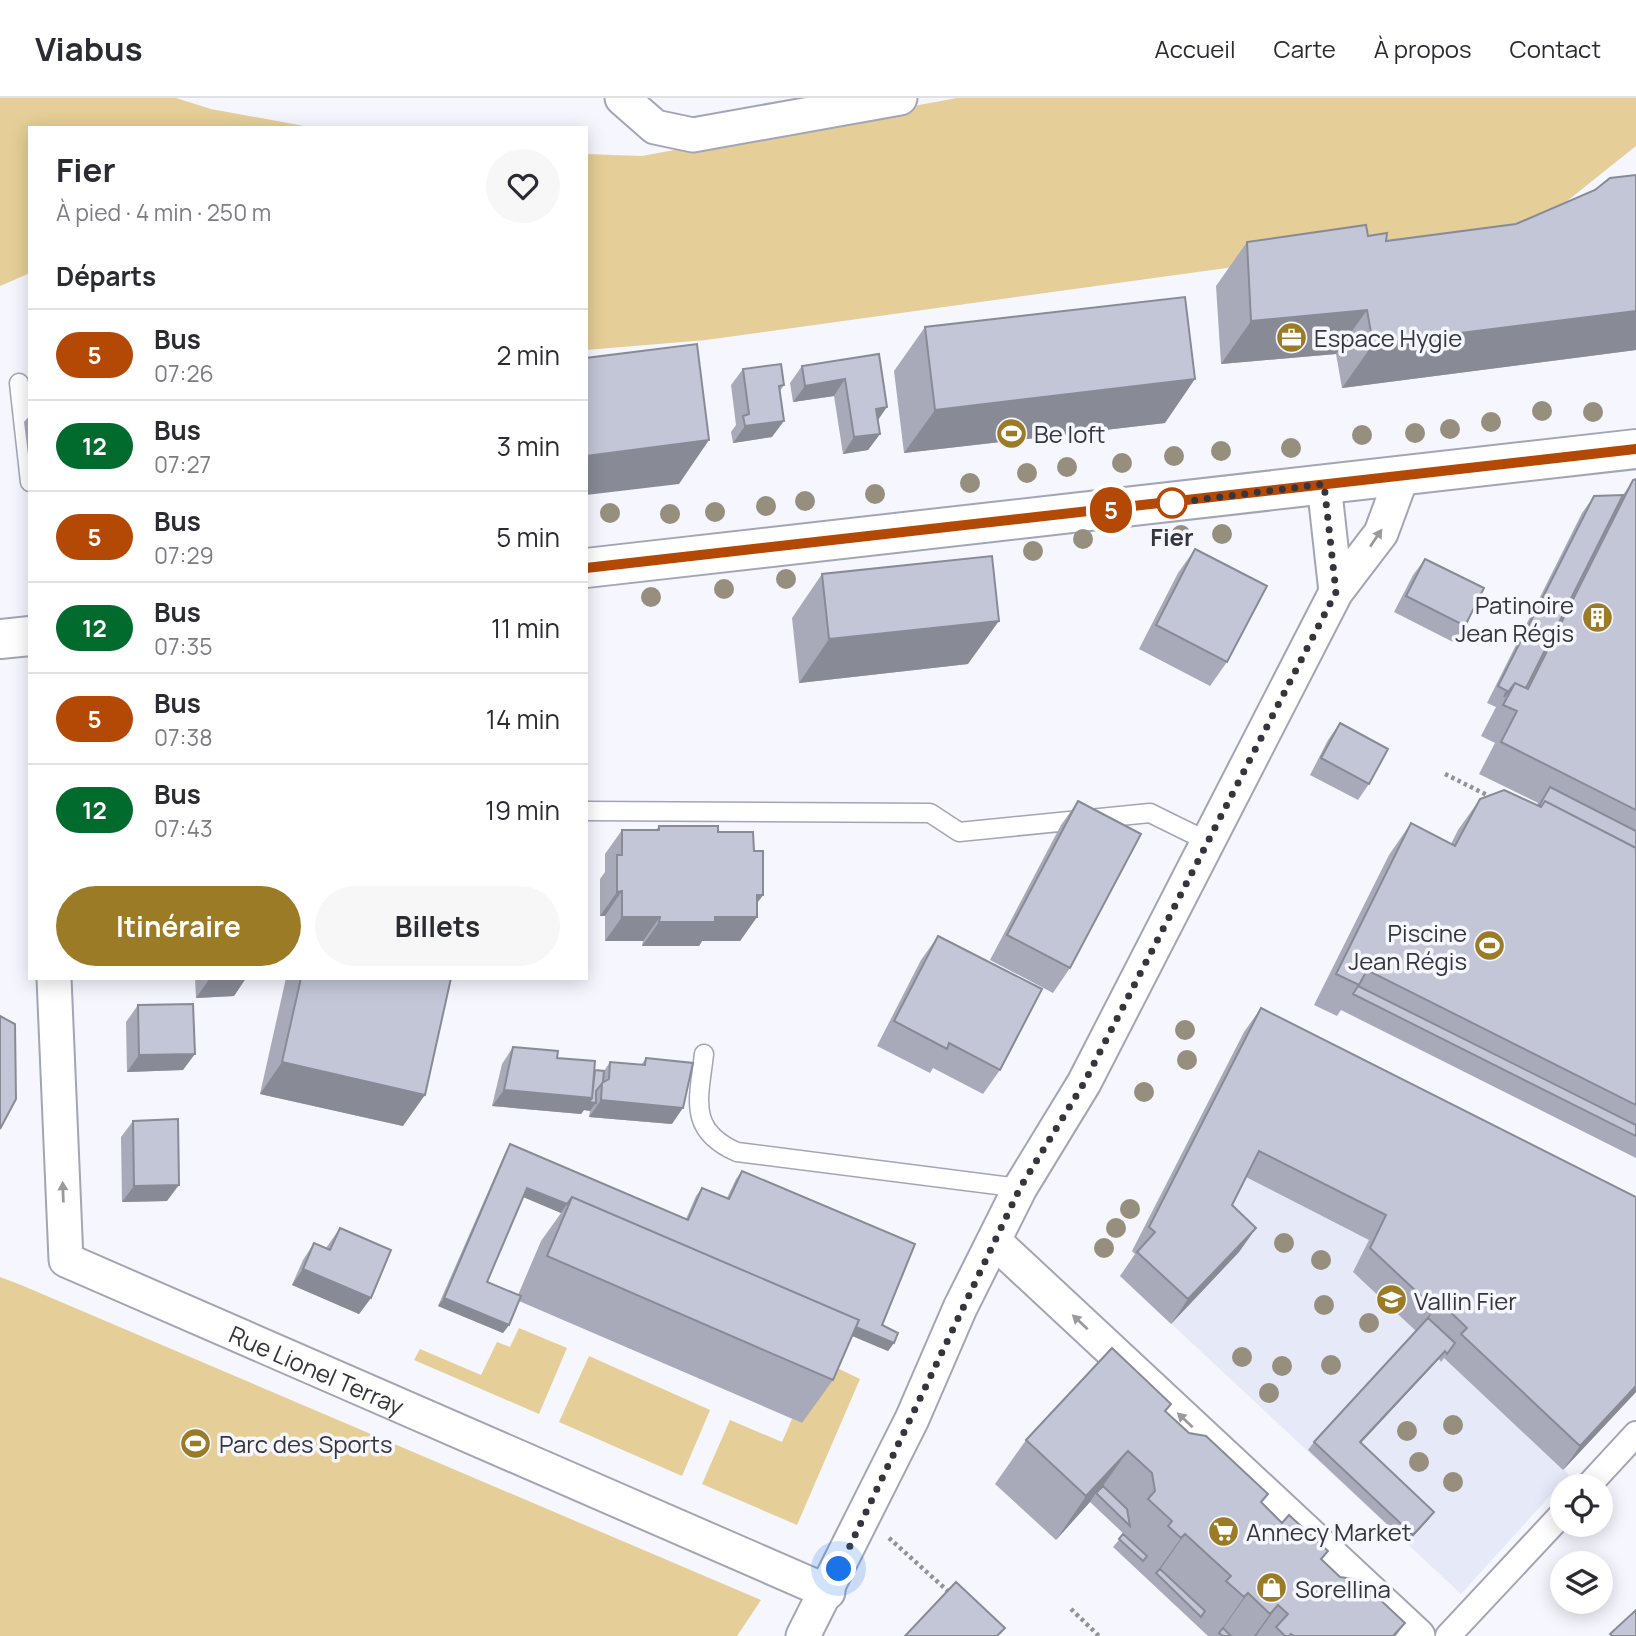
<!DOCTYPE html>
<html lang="fr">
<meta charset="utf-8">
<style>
:root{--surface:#fff;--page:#f7f7f7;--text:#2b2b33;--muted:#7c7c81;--line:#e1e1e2;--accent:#9b7b25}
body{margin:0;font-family:Manrope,sans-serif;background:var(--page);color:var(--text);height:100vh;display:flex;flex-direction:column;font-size:26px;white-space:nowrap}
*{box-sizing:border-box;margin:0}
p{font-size:23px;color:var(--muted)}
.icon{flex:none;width:38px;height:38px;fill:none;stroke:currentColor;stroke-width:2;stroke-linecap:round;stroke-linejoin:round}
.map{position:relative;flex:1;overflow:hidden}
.details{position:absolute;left:28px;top:28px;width:560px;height:854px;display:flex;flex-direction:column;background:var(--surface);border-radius:0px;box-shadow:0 4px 18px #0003}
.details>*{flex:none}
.badge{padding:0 14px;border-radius:23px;font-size:24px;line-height:46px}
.controls{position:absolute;left:1550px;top:1376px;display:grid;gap:14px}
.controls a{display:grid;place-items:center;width:63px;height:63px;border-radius:50%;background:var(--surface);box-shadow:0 4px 18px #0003;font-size:35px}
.you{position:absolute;width:35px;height:35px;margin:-18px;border:5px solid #fff;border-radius:50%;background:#1a73e8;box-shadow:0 0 0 10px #1a73e833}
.map>.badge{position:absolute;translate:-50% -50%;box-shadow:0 0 0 4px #fff}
h2{padding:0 28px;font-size:26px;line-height:63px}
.round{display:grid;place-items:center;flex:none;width:74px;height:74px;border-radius:37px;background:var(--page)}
.overview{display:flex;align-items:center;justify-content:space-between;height:119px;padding:0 28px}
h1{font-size:33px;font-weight:700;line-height:52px}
.cta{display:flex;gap:14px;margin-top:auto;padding:14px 28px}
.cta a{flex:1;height:80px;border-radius:42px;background:var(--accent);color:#fff;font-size:28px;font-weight:700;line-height:80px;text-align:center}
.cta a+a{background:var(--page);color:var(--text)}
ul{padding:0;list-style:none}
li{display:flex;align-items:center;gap:21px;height:91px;padding:0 28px;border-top:2px solid var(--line)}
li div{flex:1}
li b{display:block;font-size:26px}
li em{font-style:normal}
li .badge{min-width:77px;font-weight:700;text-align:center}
header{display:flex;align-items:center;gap:42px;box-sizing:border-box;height:98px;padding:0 35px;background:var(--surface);border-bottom:2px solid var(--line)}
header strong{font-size:33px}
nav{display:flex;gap:38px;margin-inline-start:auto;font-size:24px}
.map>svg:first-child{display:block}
.built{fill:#e6e9f8}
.green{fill:#e5ce97}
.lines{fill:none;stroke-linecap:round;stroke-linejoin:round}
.service-casing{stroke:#a2a5b6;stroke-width:21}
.pedestrian-casing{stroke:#a2a5b6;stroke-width:28}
.minor-casing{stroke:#a2a5b6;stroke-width:37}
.secondary-casing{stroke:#a2a5b6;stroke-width:42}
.path{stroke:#91929a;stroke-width:4.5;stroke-dasharray:3.5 3.5;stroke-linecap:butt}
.service{stroke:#fff;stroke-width:18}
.pedestrian{stroke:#fff;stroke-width:24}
.minor{stroke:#fff;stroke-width:33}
.secondary{stroke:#fff;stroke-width:38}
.tree{fill:#978f7d}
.wall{fill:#a8aab9;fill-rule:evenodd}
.shaded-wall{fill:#888b96}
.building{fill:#c3c6d7;stroke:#888b96;stroke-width:2}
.oneway{fill:#9a9a9e}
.line-casing{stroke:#fff;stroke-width:16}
.line{stroke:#b44805;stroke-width:10}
.walk{stroke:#35363d;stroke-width:7;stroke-dasharray:0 12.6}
.stop-dot{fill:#fff;stroke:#b44805;stroke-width:3.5}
.labels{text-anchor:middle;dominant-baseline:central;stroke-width:7;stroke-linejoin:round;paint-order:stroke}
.poi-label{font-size:24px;fill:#35363d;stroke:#f5f6fe;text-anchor:start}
.stop-label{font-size:24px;font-weight:bold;fill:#35363d;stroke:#f5f6fe}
.street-label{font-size:24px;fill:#35363d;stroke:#f5f6fe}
</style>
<header>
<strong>Viabus</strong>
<nav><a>Accueil</a><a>Carte</a><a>À propos</a><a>Contact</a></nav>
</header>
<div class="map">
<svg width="1636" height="1538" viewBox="0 0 1636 1538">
<rect width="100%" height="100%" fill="#f5f6fe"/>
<path class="built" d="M1187,1046L1636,1132V1294L1564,1371L1569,1377L1461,1496L1120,1178L1138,1159L1132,1153Z"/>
<path class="green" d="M0,0H176L211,11L315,30H30V175L0,188Z
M957,0H1636V48L1537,127L706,242L586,252V56L642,58Z
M0,1179L21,1187L761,1502L737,1538H0Z
M519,1230L567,1250L539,1316L414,1262L420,1251L481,1277L497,1244L510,1249Z
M589,1258L710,1312L682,1378L559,1324Z
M829,1266L860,1281L797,1427L702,1386L730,1322L782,1344L792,1321L802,1325Z"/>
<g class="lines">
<defs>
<path id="service" d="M19,285L30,384
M586,713L930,715L959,734L1150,715L1209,744
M704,956C699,1001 687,1032 737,1054L1020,1090"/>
<path id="pedestrian" d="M1588,1388L1636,1336
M1448,1538L1563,1415"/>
<g id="minor">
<path d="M622,0L655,29L693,37L900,0"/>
<path d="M1324,386L1336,494"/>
<path id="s1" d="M54,880L66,1162L828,1494"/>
<path d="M994,1143L1418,1538"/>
<path d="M803,1538L912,1321L960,1210L1020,1090L1084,985L1336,494L1381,435L1402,378"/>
</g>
<path id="secondary" d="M586,470L1636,351
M0,541L30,538"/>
</defs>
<use href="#service" class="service-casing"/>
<use href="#pedestrian" class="pedestrian-casing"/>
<use href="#minor" class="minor-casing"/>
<use href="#secondary" class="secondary-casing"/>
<path class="path" d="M1445,676L1493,700
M889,1440L950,1495
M1071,1511L1099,1538"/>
<use href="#service" class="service"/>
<use href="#pedestrian" class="pedestrian"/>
<use href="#minor" class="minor"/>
<use href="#secondary" class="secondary"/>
</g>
<g class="tree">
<circle cx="1542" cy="313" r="10"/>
<circle cx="1593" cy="314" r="10"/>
<circle cx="1491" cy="324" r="10"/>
<circle cx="1450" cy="331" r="10"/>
<circle cx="1415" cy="335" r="10"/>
<circle cx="1362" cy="337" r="10"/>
<circle cx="1291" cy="350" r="10"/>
<circle cx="1221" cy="353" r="10"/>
<circle cx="1174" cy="358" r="10"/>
<circle cx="1122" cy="365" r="10"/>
<circle cx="1067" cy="369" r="10"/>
<circle cx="1027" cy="375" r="10"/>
<circle cx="970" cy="385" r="10"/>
<circle cx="875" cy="396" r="10"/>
<circle cx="805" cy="403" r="10"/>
<circle cx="766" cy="408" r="10"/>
<circle cx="715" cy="414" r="10"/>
<circle cx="610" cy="415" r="10"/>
<circle cx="670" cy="416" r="10"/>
<circle cx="1222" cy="436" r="10"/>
<circle cx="1181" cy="437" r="10"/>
<circle cx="1083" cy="441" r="10"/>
<circle cx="1033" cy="453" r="10"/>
<circle cx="786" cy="481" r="10"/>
<circle cx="724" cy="491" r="10"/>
<circle cx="651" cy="499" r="10"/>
<circle cx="1185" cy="932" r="10"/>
<circle cx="1187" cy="962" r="10"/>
<circle cx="1144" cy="994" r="10"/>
<circle cx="1130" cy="1111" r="10"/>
<circle cx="1116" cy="1130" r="10"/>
<circle cx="1284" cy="1145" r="10"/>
<circle cx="1104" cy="1150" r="10"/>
<circle cx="1321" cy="1162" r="10"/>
<circle cx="1324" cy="1207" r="10"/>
<circle cx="1369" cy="1225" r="10"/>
<circle cx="1242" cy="1259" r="10"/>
<circle cx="1331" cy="1267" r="10"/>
<circle cx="1282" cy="1268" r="10"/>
<circle cx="1269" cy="1295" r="10"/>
<circle cx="1453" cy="1327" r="10"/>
<circle cx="1407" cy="1333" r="10"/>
<circle cx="1419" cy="1364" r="10"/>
<circle cx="1453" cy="1384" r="10"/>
</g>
<path class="wall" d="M1636,77V252L1342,290L1336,256L1221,266L1216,188L1247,144L1368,138L1386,143L1516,126Z
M925,229L1165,325L904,355L894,273Z
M879,256L878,322L880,336L868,352L843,356L834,298L793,304L790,285L802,268Z
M743,271L784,287L780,293L772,339L733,345L731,334L736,327L731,287Z
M30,317V373L24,324Z
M1636,381V1060L1341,912L1337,918L1314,907L1389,757L1411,725L1451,746L1458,732L1480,701L1537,707L1538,705L1479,676L1495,645L1481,638L1496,609L1487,605L1582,415L1594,398L1623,397L1633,382Z
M1195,451L1227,564L1210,588L1139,551L1178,475Z
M1425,461L1465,528L1453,544L1394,514L1413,477Z
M822,476L968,566L799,585L792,520Z
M1340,625L1369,686L1358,702L1310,677L1328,642Z
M1078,703L1070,870L1053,895L990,862L1061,727Z
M659,728L718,734L754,753L763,797L757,805V819L740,843H702L699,848H642L643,843H605V818H600V781L605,774V756L622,732H656Z
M938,838L1000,972L983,996L933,970L930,975L877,948L921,862Z
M195,880H246L234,898L196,900Z
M286,880H451L403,1028L260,996Z
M138,907L183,972L127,974L126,924Z
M1261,910L1636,1099V1294L1563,1372L1444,1260L1441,1264L1439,1261L1361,1345L1434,1414L1428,1422L1407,1445L1308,1352L1314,1344L1416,1233L1353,1174L1369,1142L1246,1079L1232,1107L1256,1130L1239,1154L1171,1226L1120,1178L1135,1156L1132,1153L1244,934Z
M513,949L595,972L604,973L610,964L641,967L646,960L672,1026L589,1019L590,1013L584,1012L581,1016L492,1008L502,966Z
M133,1023L167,1103L122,1104L121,1039Z
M510,1046L686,1121L696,1098L702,1090L727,1100L736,1081L742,1073L882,1227L894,1245L888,1253L852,1238L833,1282L802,1325L519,1203L509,1227L503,1235L438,1208L505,1055ZM523,1099L561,1115L541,1143L518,1197L487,1184Z
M340,1130L371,1200L359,1216L292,1187L303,1162L314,1145L326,1150Z
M1166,1314L1282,1425L1328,1453L1321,1462L1340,1479L1405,1525L1396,1538H1208L1113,1449L1124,1436L1090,1404L1056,1442L995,1386L1026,1342Z"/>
<path class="shaded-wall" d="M1367,212L1336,256L1221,266L1251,223Z
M1636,213V252L1342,290L1373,246Z
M845,281L834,298L793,304L805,288Z
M1195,281L1165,325L904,355L935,312Z
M887,309L876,325V311Z
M784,323L772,339L733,345L745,328Z
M880,336L868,352L843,356L854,339Z
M709,342L679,386L586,397V358Z
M999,523L968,566L799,585L829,541Z
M622,793L605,818H600L617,794Z
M757,797H763L747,819H757L740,843H702L699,848H642L659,824Z
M622,819H660L643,843H605Z
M210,880H246L234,898L196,900Z
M195,956L183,972L127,974L139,957Z
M282,964L425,997L403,1028L260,996Z
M504,992L592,1000L596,1005L590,1013L584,1012L581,1016L492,1008Z
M601,1002L683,1010L672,1026L589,1019Z
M179,1087L167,1103L122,1104L134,1088Z
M527,1090L567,1106L561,1115L521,1098Z
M568,1107L894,1245L888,1253L564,1116Z
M1256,1130L1239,1154L1171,1226L1188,1201Z
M303,1171L371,1200L359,1216L292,1187Z
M444,1200L509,1227L503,1235L438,1208Z
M1440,1204L1423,1228L1417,1234L1434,1210Z
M1445,1253L1439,1261L1354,1352L1360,1344Z
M1636,1288V1294L1563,1372L1580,1348Z
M1128,1353L1097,1396L1096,1395L1090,1404L1056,1442L1086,1398Z
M1434,1414L1428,1422L1407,1445L1413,1437Z
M1185,1436L1157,1476L1156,1475L1181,1440Z
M1248,1495L1220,1535L1217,1538L1244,1499Z
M1278,1507L1256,1538H1254L1270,1516Z"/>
<path class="building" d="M1636,77V213L1373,246L1367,212L1251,223L1247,144L1366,127L1368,138L1387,135L1386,143L1516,126L1595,92L1610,80Z
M1185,199L1195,281L935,312L925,229Z
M697,246L709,342L586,358V260Z
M879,256L887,309L876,311L880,336L854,339L845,281L805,288L802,268Z
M781,266L784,287L779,288L784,323L745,328L743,318L749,316L743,271Z
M1636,381V712L1501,644L1517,613L1503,607L1515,585L1528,591L1633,382Z
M1623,397L1526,590L1515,585L1504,599L1507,593L1498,588L1594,398Z
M1195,451L1267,488L1227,564L1156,527Z
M992,458L999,523L829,541L822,476Z
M1425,461L1484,490L1465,528L1406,498Z
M1340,625L1388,651L1369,686L1321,660Z
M1550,689L1636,733V750L1545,703L1541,709L1539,708Z
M1504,692L1541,709L1545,703L1636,750V1007L1367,872L1359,887L1336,876L1411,725L1455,748L1480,701Z
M1078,703L1141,736L1070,870L1007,837Z
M659,728H718V734H753L754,753H763V797H757V819H715V824H659L660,819H622V793L617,794V757H622V732H659Z
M938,838L1042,891L1000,972L949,945L947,951L894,923Z
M301,880H451L425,997L282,964Z
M1358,888L1636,1027V1038L1353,896Z
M193,906L195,956L139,957L138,907Z
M1261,910L1636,1099V1288L1580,1348L1461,1236L1467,1230L1440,1204L1434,1210L1370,1150L1386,1117L1259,1053L1232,1107L1256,1130L1188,1201L1137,1154L1155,1134L1149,1129Z
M0,918L15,926L16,1001L0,1031Z
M513,949L558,953L557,960L595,963L592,1000L504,992Z
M646,960L693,965L683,1010L601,1002L602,985L609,981L610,964L645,967Z
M595,972L604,973L603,984L596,993V1005L589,1004L592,1000Z
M178,1021L179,1087L134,1088L133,1023Z
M510,1046L688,1122L702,1090L729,1101L742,1073L915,1146L882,1227L898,1235L894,1245L856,1229L859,1222L572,1099L567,1106L527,1090L487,1184L521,1198L509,1227L444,1200Z
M572,1099L859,1222L833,1282L547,1158Z
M340,1130L391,1152L371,1200L303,1171L314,1145L330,1152Z
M1428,1220L1455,1245L1447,1256L1445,1253L1360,1344L1434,1414L1413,1437L1314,1344Z
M1112,1250L1171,1306L1165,1313L1189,1335L1206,1338L1268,1396L1261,1404L1282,1425L1289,1417L1328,1453L1321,1461L1340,1479L1359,1482L1405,1525L1393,1538H1294L1291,1536L1289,1538H1285L1276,1529L1288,1516L1278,1507L1270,1516L1248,1495L1244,1499L1226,1483L1231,1478L1185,1436L1181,1440L1168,1428L1172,1423L1148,1401L1155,1393L1152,1375L1128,1353L1086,1398L1026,1342Z
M1103,1388L1127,1411L1130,1428L1096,1395Z
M1123,1436L1147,1458L1143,1463L1119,1441Z
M1160,1471L1205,1513L1201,1519L1156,1475Z
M956,1484L1005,1530L997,1538H905Z
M1636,1512V1538H1612L1610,1536Z
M1223,1530L1231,1538H1223L1219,1535Z"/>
<defs><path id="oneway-solid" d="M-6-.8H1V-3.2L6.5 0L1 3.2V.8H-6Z" transform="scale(1.75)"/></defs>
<g class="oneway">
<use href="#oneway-solid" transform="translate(1376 440) rotate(-56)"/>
<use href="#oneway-solid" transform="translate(63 1094) rotate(-92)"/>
<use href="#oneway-solid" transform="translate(1080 1224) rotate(-137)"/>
<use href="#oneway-solid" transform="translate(1185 1322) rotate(-137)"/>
</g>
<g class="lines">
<defs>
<path id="line" d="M586,470L1636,351"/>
</defs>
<use href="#line" class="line-casing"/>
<use href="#line" class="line"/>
<path class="walk" d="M839,1471L1020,1090L1084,985L1336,494L1324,386L1172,405"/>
</g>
<defs>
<symbol id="office-disc" viewBox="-11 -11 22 22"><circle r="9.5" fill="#9b7b25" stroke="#f5f6fe"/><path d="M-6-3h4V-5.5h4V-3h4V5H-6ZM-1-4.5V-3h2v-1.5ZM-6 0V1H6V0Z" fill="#fff"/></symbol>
<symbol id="stadium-disc" viewBox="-11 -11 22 22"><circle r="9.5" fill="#9b7b25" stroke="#f5f6fe"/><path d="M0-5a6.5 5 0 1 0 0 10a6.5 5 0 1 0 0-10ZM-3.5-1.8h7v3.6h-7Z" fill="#fff"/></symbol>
<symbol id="building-disc" viewBox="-11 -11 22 22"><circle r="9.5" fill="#9b7b25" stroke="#f5f6fe"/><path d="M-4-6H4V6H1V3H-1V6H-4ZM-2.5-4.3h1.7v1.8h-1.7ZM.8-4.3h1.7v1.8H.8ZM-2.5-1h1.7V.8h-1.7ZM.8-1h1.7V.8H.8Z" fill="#fff"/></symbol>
<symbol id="school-disc" viewBox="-11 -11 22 22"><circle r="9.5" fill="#9b7b25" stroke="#f5f6fe"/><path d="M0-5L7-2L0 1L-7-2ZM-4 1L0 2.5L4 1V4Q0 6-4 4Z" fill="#fff"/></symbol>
<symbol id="supermarket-disc" viewBox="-11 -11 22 22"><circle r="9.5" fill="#9b7b25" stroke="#f5f6fe"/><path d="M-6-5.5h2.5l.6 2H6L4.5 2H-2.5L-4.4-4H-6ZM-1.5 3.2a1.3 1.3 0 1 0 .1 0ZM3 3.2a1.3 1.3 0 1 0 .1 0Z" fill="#fff"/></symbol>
<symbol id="shop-disc" viewBox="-11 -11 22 22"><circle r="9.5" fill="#9b7b25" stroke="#f5f6fe"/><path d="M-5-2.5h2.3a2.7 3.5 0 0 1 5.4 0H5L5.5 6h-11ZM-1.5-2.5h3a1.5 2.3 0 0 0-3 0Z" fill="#fff"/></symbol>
</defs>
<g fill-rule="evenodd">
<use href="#office-disc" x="1274" y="222" width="35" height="35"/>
<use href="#stadium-disc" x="994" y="318" width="35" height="35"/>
<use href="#building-disc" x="1580" y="502" width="35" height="35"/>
<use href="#stadium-disc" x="1472" y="830" width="35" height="35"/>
<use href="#school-disc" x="1374" y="1184" width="35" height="35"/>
<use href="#stadium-disc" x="178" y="1328" width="35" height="35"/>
<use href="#supermarket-disc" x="1206" y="1416" width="35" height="35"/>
<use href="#shop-disc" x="1254" y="1472" width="35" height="35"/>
</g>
<circle class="stop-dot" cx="1172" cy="405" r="14"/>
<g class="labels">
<g class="poi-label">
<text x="1314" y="239">Espace Hygie</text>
<text x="1034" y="335">Be loft</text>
<text x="1574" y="506" text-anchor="end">Patinoire<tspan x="1574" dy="28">Jean Régis</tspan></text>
<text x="1467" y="834" text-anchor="end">Piscine<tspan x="1467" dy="28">Jean Régis</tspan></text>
<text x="1414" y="1202">Vallin Fier</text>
<text x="219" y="1345">Parc des Sports</text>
<text x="1246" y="1433">Annecy Market</text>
<text x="1295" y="1490">Sorellina</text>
</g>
<g class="stop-label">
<text x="1172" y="438">Fier</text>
</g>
<g class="street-label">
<text stroke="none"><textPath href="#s1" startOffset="556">Rue Lionel Terray</textPath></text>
</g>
</g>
</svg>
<div class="controls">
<a><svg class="icon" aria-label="locate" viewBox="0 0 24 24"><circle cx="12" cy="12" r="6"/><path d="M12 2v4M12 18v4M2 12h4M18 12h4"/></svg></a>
<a><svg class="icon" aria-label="layers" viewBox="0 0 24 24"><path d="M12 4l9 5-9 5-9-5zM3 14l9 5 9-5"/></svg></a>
</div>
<div class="you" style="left:839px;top:1471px"></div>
<b class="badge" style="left:1111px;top:412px;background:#b44805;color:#fff">5</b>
<section class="details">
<div class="overview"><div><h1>Fier</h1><p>À pied · 4 min · 250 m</p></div><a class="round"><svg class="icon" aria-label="heart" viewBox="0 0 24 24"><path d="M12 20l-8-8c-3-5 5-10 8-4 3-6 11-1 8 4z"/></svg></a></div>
<h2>Départs</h2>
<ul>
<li><span class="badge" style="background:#b44805;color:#fff">5</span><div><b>Bus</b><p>07:26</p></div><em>2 min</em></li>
<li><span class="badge" style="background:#006b2d;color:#fff">12</span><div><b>Bus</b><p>07:27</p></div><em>3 min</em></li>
<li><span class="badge" style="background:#b44805;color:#fff">5</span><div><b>Bus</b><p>07:29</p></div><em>5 min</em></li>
<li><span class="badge" style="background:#006b2d;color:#fff">12</span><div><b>Bus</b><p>07:35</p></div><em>11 min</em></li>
<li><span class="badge" style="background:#b44805;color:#fff">5</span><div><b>Bus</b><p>07:38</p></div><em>14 min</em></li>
<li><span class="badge" style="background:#006b2d;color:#fff">12</span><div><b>Bus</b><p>07:43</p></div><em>19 min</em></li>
</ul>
<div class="cta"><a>Itinéraire</a><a>Billets</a></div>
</section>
</div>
